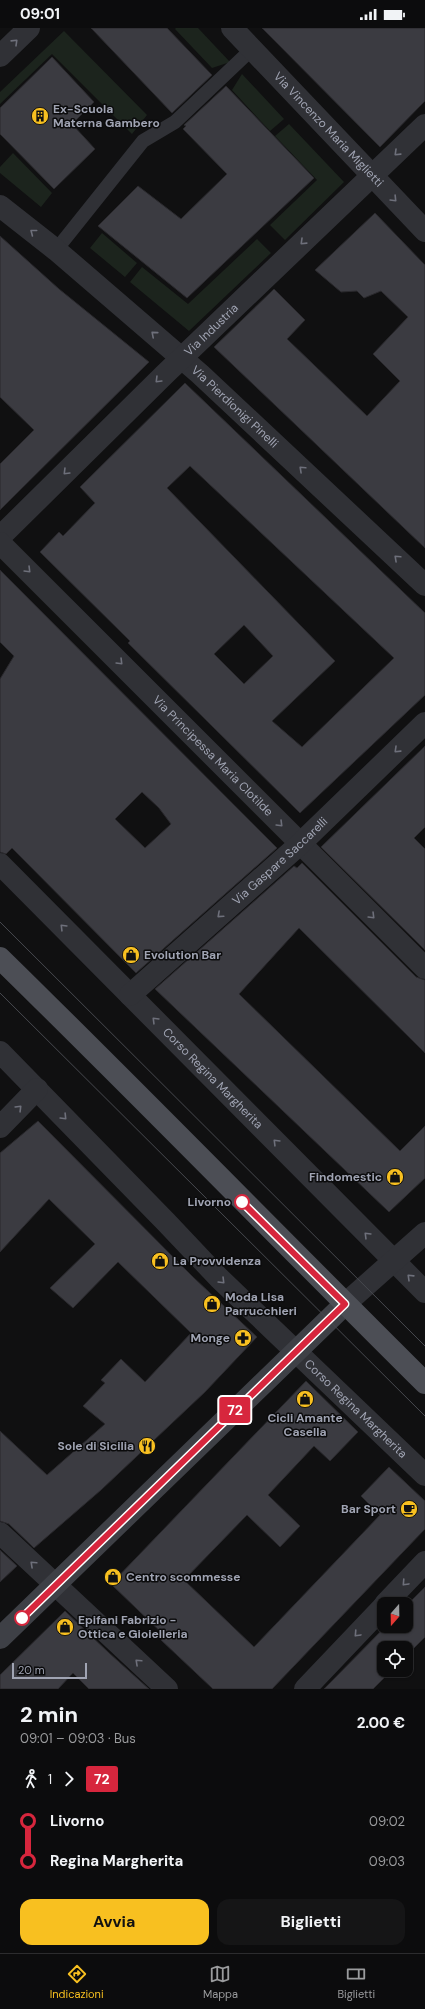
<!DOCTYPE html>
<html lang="it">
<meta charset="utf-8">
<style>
:root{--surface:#0c0c0d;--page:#151516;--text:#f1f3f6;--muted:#9a9b9d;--line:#2c2c2e;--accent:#f8c020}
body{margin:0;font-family:"DM Sans",sans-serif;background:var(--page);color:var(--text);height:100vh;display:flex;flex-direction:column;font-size:15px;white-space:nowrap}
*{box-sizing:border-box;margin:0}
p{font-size:13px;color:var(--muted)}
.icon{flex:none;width:22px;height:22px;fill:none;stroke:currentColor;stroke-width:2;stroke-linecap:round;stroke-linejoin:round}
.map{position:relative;height:1661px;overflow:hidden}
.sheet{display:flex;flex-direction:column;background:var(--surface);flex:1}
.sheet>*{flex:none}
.badge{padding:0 8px;border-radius:3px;font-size:14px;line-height:26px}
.needle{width:26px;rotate:200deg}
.buttons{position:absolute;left:377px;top:1569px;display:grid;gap:8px}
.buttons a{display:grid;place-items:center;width:36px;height:36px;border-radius:8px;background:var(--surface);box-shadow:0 1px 3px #0004,0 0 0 1px var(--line);font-size:20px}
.scale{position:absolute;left:12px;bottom:10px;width:75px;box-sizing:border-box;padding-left:4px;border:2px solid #a0a4b3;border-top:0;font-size:11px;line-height:14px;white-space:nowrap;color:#a0a4b3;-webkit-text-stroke:3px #0b0b0c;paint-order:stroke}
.map>.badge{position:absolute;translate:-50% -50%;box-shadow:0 0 0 2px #fff}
.legs{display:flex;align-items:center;gap:6px;height:44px;padding:0 20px;font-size:13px}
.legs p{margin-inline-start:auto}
.head{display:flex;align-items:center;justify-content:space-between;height:68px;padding:0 20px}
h1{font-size:22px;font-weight:700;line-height:30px}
.action{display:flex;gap:8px;margin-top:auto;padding:8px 20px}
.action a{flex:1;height:46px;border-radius:12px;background:var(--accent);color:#111;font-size:16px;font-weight:700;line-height:46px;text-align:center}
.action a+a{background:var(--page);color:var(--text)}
ul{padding:0 20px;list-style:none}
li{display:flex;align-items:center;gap:14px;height:40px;font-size:15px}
li i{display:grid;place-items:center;width:6px;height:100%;margin:0 5px;background:currentColor}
li i::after{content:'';width:10px;height:10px;margin:-5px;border:3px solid;border-radius:50%;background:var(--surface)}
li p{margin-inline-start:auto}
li:first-child i{background:linear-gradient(#0000 50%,currentColor 0)}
li:last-child i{background:linear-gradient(currentColor 50%,#0000 0)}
.status{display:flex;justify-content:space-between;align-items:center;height:28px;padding:0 20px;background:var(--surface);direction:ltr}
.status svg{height:11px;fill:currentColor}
.tabs{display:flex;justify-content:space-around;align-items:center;height:56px;border-top:1px solid var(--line);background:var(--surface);font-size:11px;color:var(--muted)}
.tabs a{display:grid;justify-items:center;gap:2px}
.tabs .current{color:var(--accent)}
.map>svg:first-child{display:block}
.green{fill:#1c241d}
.building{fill:#3b3b41;stroke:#2a292d;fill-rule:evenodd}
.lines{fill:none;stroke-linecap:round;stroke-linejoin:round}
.lane{stroke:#303136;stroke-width:14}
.street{stroke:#303136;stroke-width:22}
.secondary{stroke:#3e4046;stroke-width:22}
.primary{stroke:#4c4e55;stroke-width:22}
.tram{stroke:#47494f;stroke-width:1}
.oneway{stroke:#6e707b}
.line-1-casing{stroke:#fff;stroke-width:9}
.line-1{stroke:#d7263d;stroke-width:6}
.stop-1-dot{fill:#fff;stroke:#d7263d;stroke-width:2}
.labels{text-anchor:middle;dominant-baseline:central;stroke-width:3;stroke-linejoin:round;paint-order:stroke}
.poi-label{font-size:12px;font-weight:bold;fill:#a0a4b3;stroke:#0b0b0c;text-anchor:start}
.street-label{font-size:12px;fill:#a0a4b3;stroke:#0b0b0c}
.stop-label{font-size:12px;font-weight:bold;fill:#a0a4b3;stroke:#0b0b0c;text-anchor:end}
</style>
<div class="status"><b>09:01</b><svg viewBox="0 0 49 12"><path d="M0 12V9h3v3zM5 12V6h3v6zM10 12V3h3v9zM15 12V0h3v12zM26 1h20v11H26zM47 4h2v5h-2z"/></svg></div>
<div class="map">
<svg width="425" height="1661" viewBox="0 0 425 1661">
<rect width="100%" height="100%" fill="#101011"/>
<path class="green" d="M176,0H198L230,34L212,40L175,1Z
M64,3L147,87L132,106L52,26L0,76V64Z
M242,46L284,91L270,103L232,62Z
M289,96L344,154L285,212L270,197L317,152L275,108Z
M13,125L52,165L41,179L0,145V139Z
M102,205L137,235L125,249L90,220Z
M257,211L271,225L189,303L130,254L142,239L188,276Z"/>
<path class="building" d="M91,0H167L212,47L172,85Z
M262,0H425V73L380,119Z
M52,29L94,74L72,96L95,121L54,161L0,106V80Z
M226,58L314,150L187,270L98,198L138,158L181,191L227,146L183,101L186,98L184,97Z
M375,185L425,237V520L214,319L274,261L305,292L287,311L367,388L400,353L373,326L408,289L381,263L364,270L357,263L341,264L315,242Z
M0,208L59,261L149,334L0,482V436L34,402L0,369Z
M185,355L425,585V667L300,785L128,615L130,613L40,524L59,504L63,508L95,475L80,459ZM190,438L394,630L302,719L272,693L335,633L167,460ZM244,597L273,628L244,656L214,626Z
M0,542L277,820L136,945L12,820L6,826L0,824V651L14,628L0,614ZM142,764L159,780L171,796L145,820L115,791Z
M425,718V799L414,810L425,821V922L321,819Z
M302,835L416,949L425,952V1025L299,900L239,966L400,1123L425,1098V1150L389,1184L155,961L294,838L297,840Z
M38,1093L193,1249L257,1309L205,1364L101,1462L34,1520L9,1496L0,1493V1403L47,1447L105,1396L83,1378L105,1355L101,1352L121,1331L145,1354L191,1305L118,1234L73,1280L50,1260L95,1216L49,1171L0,1224V1125Z
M306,1353L358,1404L330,1433L314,1418L268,1467L300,1498L280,1519L247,1487L184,1552L254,1619L380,1487L361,1468L389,1439L425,1473V1501L272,1661H213L161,1612L165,1608L111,1556Z
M0,1522L17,1538L0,1554Z
M425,1559V1609L406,1628V1620H384V1642H392L373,1661H324L386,1598H406V1578Z
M65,1583L108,1624L149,1661H89L73,1645L58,1661H0V1647Z"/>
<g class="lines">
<path class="lane" d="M56,222L143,113L175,94L252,21"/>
<g class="street">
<path id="s1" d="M232,0L425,203"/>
<path d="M0,28L29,0"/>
<path id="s2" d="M0,178L56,222L200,346L425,557"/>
<path id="s3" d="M0,509L165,346L425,97"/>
<path id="s4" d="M0,515L425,940"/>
<path id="s5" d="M0,836L425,1264"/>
<path id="s6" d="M130,967L300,816L425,695"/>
<path id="s7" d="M0,1024L166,1194L219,1250L425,1447"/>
<path d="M0,1099L37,1061"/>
<path d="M345,1276L425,1205"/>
<path d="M0,1505L167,1661"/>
<path d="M385,1576L425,1534"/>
<path d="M305,1661L384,1578"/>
</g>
<path class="secondary" d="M0,1610L345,1276"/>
<path class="primary" d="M0,930C143,1070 283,1214 425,1355"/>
<path class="tram" d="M0,894L425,1318
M0,965L425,1388"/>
</g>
<defs><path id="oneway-chevron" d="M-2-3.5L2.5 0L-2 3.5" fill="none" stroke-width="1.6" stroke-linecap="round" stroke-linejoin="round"/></defs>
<g class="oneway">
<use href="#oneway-chevron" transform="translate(15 14) rotate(-44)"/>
<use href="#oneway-chevron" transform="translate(397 125) rotate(136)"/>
<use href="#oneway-chevron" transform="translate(394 171) rotate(46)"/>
<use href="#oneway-chevron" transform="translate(33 204) rotate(-142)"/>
<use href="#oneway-chevron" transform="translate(303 214) rotate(136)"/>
<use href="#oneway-chevron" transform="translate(154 306) rotate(-139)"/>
<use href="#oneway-chevron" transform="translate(158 352) rotate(135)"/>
<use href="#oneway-chevron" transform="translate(302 441) rotate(-137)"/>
<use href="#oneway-chevron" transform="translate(66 444) rotate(135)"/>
<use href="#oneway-chevron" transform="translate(397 530) rotate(-137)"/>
<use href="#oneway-chevron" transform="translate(28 542) rotate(45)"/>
<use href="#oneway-chevron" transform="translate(120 634) rotate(45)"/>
<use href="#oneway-chevron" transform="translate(397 722) rotate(136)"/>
<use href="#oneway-chevron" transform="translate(280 796) rotate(45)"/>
<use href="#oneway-chevron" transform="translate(220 887) rotate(138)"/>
<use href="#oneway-chevron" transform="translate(372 888) rotate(45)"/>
<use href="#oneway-chevron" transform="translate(63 899) rotate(-135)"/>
<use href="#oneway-chevron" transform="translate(155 992) rotate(-135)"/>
<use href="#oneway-chevron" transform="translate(19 1080) rotate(-45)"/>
<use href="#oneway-chevron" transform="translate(64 1089) rotate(46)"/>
<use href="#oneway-chevron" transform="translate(276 1114) rotate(-135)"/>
<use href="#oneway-chevron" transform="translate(367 1207) rotate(-135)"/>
<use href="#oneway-chevron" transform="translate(410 1249) rotate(-136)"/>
<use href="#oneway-chevron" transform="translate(222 1253) rotate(45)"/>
<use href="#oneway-chevron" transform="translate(33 1536) rotate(-137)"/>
<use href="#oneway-chevron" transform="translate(405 1555) rotate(133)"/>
<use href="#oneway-chevron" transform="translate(357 1606) rotate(133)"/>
<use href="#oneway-chevron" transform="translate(138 1634) rotate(-137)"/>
</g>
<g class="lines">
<defs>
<path id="line-1" d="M22,1590L345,1276L242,1174"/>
</defs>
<use href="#line-1" class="line-1-casing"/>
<use href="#line-1" class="line-1"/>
</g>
<defs>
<symbol id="building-disc" viewBox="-11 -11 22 22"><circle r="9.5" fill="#f8c020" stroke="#0b0b0c"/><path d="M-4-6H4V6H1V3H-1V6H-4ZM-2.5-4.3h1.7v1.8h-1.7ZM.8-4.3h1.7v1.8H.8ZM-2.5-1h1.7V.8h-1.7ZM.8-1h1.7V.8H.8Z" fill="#111"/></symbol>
<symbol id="shop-disc" viewBox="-11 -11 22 22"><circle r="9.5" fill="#f8c020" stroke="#0b0b0c"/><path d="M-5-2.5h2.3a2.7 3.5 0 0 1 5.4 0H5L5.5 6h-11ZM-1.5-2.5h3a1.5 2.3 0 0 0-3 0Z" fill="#111"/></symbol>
<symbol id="pharmacy-disc" viewBox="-11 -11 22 22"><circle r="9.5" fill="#f8c020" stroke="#0b0b0c"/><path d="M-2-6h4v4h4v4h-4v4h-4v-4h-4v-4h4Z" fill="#111"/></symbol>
<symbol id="restaurant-disc" viewBox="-11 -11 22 22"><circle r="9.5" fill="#f8c020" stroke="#0b0b0c"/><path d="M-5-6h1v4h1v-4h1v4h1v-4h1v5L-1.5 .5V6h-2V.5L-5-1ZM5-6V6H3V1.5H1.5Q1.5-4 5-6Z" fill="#111"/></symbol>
<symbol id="cafe-disc" viewBox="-11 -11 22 22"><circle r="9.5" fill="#f8c020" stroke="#0b0b0c"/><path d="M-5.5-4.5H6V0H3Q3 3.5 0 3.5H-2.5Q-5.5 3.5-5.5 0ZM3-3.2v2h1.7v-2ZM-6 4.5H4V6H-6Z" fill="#111"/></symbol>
</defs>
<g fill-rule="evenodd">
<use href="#building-disc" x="30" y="78" width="20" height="20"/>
<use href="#shop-disc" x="121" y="917" width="20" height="20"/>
<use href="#shop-disc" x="385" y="1139" width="20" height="20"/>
<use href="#shop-disc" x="150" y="1223" width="20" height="20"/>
<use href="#shop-disc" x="202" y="1266" width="20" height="20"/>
<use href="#pharmacy-disc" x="233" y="1300" width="20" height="20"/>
<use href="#shop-disc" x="295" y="1361" width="20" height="20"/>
<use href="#restaurant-disc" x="137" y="1408" width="20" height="20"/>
<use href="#cafe-disc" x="399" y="1471" width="20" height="20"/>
<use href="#shop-disc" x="103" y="1539" width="20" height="20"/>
<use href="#shop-disc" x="55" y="1589" width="20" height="20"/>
</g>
<g class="stop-1-dot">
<circle cx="242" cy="1174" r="7"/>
<circle cx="22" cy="1590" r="7"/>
</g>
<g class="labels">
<g class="poi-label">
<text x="53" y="81">Ex-Scuola<tspan x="53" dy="14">Materna Gambero</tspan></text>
<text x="144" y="927">Evolution Bar</text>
<text x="382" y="1149" text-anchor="end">Findomestic</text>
<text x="173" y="1233">La Provvidenza</text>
<text x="225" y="1269">Moda Lisa<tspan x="225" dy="14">Parrucchieri</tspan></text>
<text x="230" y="1310" text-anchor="end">Monge</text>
<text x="305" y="1390" text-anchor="middle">Cicli Amante<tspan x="305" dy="14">Casella</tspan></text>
<text x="134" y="1418" text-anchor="end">Sole di Sicilia</text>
<text x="396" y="1481" text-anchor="end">Bar Sport</text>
<text x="126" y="1549">Centro scommesse</text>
<text x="78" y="1592">Epifani Fabrizio -<tspan x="78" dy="14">Ottica e Gioielleria</tspan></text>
</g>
<g class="street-label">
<text stroke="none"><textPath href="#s1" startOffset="140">Via Vincenzo Maria Miglietti</textPath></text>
<text stroke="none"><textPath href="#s3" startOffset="296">Via Industria</textPath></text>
<text stroke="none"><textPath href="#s2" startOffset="309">Via Pierdionigi Pinelli</textPath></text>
<text stroke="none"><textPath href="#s4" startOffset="301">Via Principessa Maria Clotilde</textPath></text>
<text stroke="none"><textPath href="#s6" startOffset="201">Via Gaspare Saccarelli</textPath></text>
<text stroke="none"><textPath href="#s5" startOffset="302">Corso Regina Margherita</textPath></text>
<text stroke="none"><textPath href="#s7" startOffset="504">Corso Regina Margherita</textPath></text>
</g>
<g class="stop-label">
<text x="231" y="1174">Livorno</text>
</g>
</g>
</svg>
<div class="buttons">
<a><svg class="needle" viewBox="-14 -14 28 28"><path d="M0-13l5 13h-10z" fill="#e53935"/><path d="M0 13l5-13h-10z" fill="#9a9b9d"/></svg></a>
<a><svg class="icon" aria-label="locate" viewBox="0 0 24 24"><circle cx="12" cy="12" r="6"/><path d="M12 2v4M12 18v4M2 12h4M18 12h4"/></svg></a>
</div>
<div class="scale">20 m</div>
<b class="badge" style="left:235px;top:1382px;background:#d7263d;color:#fff">72</b>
</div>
<section class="sheet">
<div class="head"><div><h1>2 min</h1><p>09:01 – 09:03 · Bus</p></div><b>2.00 €</b></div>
<div class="legs"><svg class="icon" aria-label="walk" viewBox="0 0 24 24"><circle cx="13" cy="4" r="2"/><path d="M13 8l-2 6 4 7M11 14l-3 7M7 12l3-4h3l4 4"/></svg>1<svg class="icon" aria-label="forward" viewBox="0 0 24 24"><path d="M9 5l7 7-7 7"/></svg><b class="badge" style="background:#d7263d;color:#fff">72</b></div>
<ul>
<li><i style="color:#d7263d"></i><b>Livorno</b><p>09:02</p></li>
<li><i style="color:#d7263d"></i><b>Regina Margherita</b><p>09:03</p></li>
</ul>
<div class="action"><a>Avvia</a><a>Biglietti</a></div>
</section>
<nav class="tabs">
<a class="current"><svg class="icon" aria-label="directions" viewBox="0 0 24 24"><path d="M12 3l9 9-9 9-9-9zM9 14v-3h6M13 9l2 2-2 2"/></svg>Indicazioni</a>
<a><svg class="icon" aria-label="map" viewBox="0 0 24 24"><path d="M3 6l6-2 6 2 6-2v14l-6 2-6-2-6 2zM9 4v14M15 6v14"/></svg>Mappa</a>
<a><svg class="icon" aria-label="tickets" viewBox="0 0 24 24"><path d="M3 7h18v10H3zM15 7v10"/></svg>Biglietti</a>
</nav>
